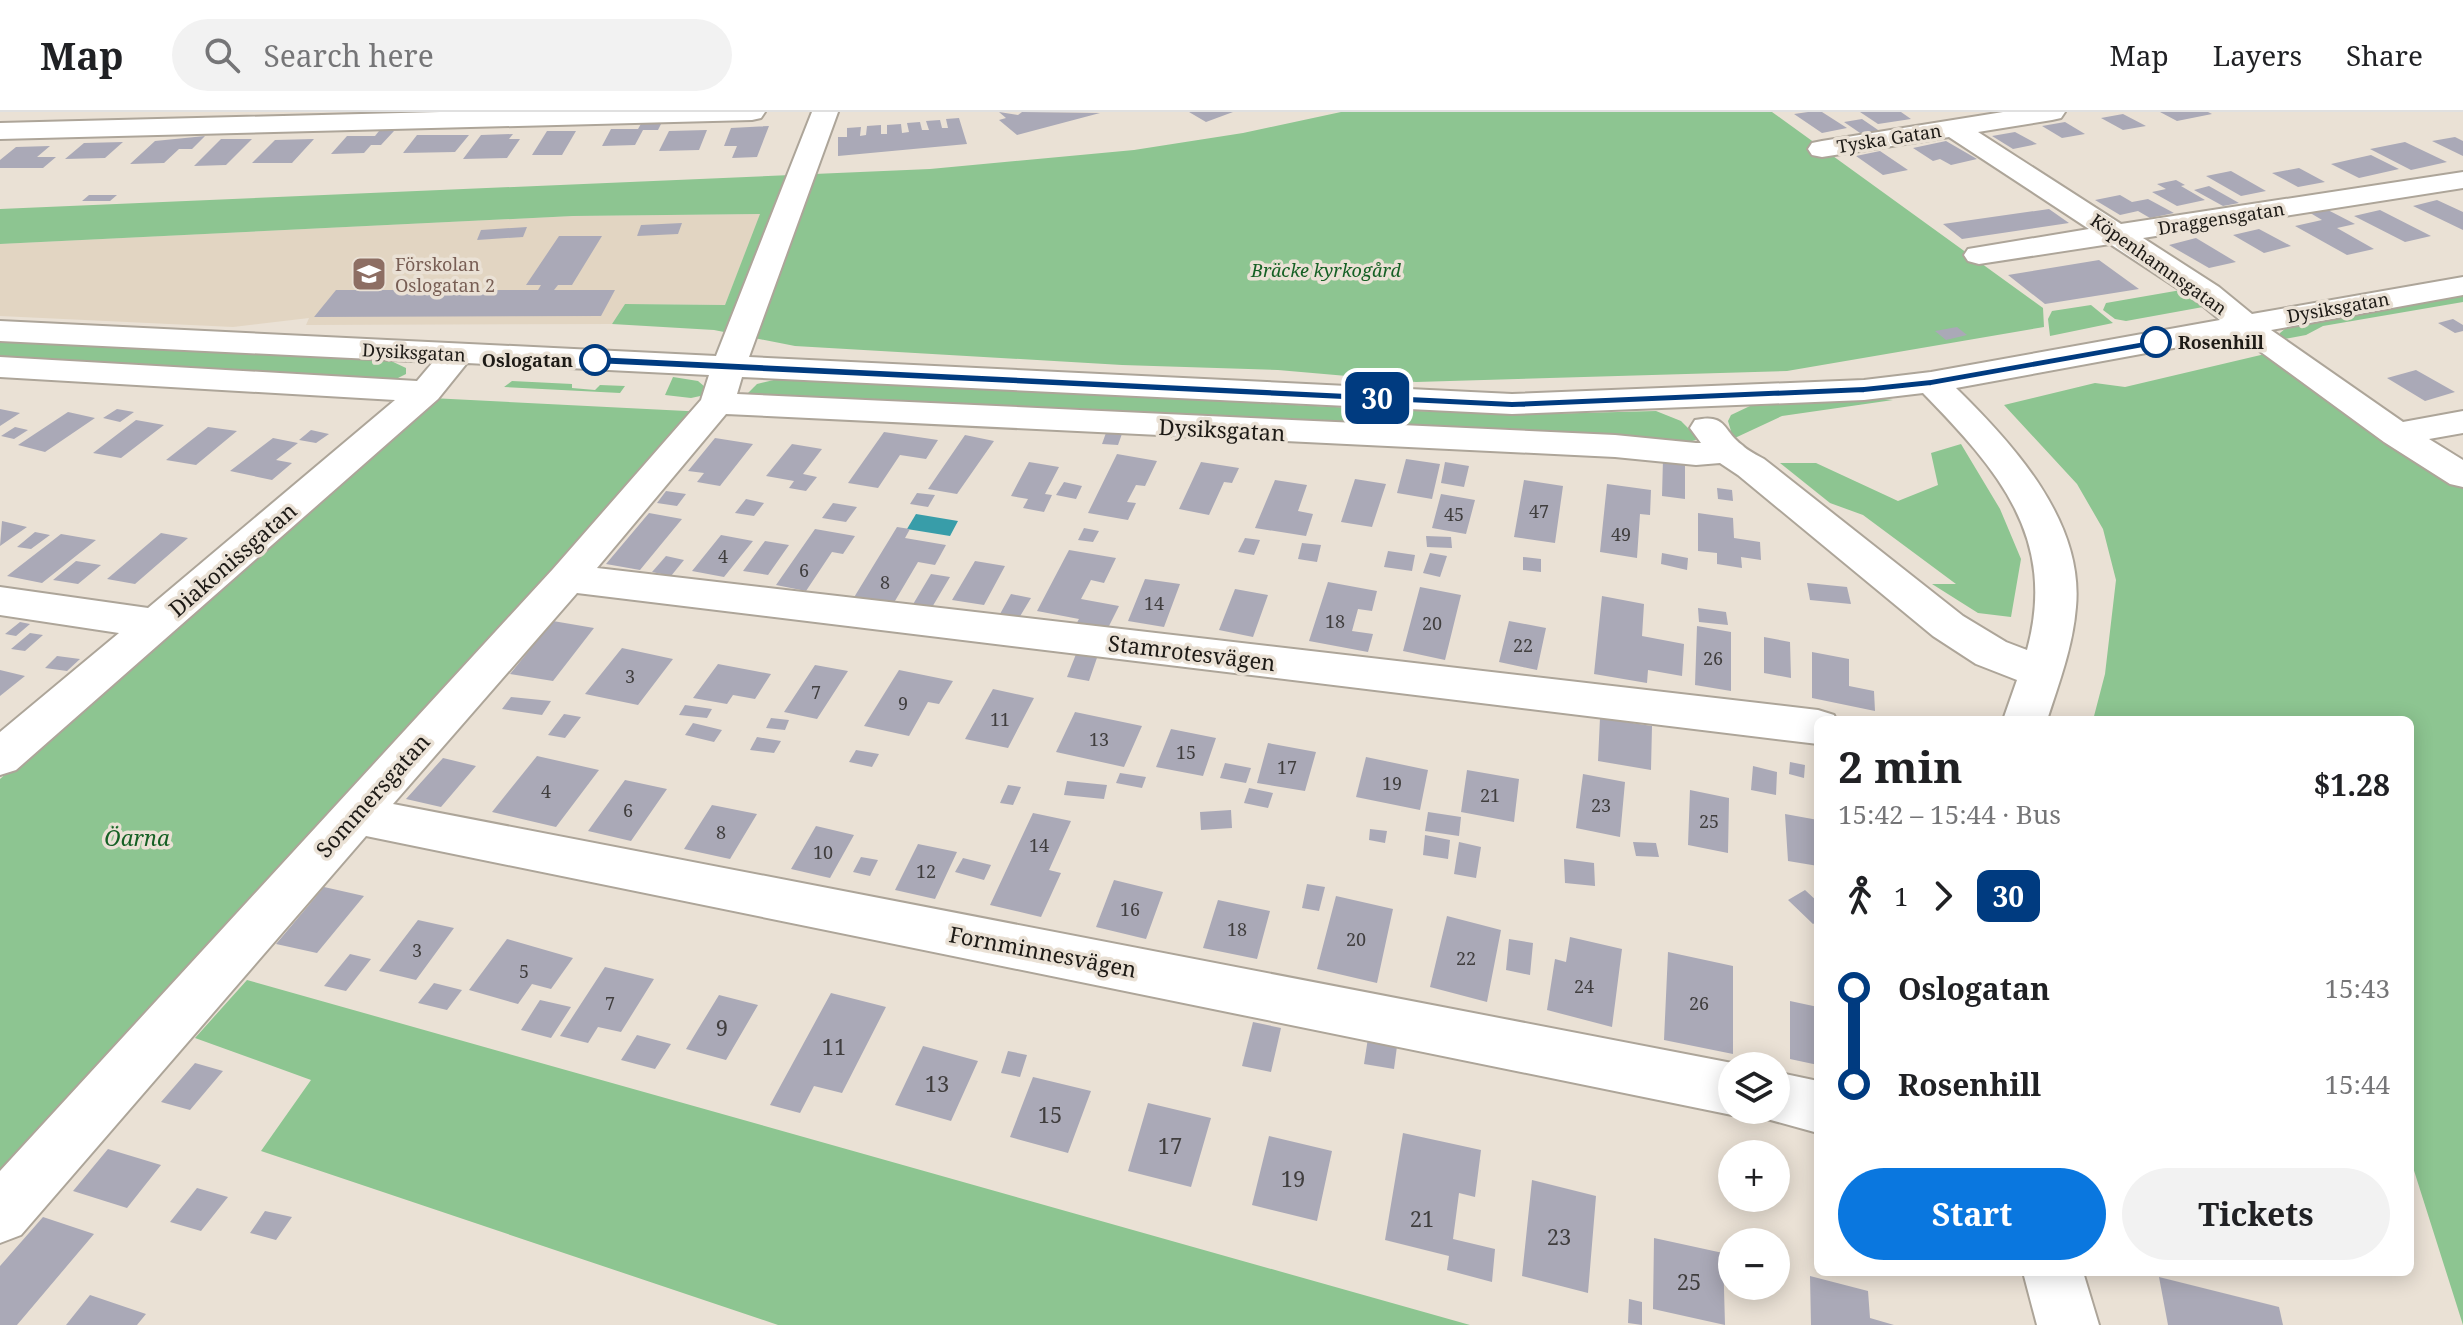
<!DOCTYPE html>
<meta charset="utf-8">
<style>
:root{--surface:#fff;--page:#f2f2f2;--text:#202124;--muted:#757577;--line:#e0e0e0;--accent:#0a77df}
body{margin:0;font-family:"Noto Serif",serif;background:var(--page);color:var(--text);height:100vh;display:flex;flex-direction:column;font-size:30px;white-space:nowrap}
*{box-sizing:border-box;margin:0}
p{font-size:26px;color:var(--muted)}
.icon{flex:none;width:44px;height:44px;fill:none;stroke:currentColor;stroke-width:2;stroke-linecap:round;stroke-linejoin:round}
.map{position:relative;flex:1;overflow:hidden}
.panel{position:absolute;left:1814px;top:604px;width:600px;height:560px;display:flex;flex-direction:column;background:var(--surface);border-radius:12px;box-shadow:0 4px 20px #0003}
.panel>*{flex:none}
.badge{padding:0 16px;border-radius:12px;font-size:28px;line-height:52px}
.controls{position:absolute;left:1718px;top:940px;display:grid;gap:16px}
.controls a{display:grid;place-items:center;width:72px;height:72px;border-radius:50%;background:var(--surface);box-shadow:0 4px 20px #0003;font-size:40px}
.map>.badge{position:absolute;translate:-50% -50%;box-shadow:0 0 0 4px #fff}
.legs{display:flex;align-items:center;gap:12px;height:88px;padding:0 24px;font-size:26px}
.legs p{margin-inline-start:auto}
.overview{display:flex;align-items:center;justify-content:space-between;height:136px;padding:0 24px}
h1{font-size:44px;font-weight:700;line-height:60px}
.button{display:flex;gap:16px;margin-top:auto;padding:16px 24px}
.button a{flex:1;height:92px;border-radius:48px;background:var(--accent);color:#fff;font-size:32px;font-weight:700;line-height:92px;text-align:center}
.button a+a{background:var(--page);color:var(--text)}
ul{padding:0 24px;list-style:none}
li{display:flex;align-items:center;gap:28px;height:96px;font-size:30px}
li i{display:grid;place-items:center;width:12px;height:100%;margin:0 10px;background:currentColor}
li i::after{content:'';width:20px;height:20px;margin:-10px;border:6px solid;border-radius:50%;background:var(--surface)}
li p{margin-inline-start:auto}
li:first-child i{background:linear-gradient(#0000 50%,currentColor 0)}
li:last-child i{background:linear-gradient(currentColor 50%,#0000 0)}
header{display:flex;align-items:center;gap:48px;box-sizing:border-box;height:112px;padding:0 40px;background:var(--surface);border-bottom:2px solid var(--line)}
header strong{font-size:38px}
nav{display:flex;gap:44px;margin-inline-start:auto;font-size:28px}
.search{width:560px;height:72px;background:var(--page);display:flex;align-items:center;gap:20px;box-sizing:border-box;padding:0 28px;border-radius:44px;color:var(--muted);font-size:30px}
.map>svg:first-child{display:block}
.built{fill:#e2d5c2}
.green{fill:#8dc591}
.water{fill:#389da9}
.building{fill:#aaa9b7}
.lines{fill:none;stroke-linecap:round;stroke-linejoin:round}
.minor-casing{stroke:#ada599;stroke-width:4}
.minor{fill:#fff;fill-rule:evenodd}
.line-1{fill:#003b80;stroke:#fff;stroke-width:2}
.stop-1-dot{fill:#fff;stroke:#003b80;stroke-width:4}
.labels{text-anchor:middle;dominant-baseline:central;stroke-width:7;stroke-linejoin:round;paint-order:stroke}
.far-street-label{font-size:18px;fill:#1d1a16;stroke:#eae1d5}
.far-education-label{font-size:18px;fill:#785e54;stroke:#eae1d5;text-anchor:start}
.far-park-label{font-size:18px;font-style:italic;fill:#156024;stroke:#eae1d5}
.far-stop-label{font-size:18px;font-weight:bold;fill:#1d1a16;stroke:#eae1d5;text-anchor:start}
.number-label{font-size:18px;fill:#403e3e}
.street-label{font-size:22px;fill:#1d1a16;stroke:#eae1d5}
.park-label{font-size:22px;font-style:italic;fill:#156024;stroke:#eae1d5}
.near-number-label{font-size:22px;fill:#403e3e}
</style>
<header>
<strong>Map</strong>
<div class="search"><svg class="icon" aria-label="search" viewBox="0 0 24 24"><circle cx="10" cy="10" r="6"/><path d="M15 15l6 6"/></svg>Search here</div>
<nav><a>Map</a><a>Layers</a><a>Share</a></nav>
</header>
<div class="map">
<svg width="2463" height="1213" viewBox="0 0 2463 1213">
<rect width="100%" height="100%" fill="#eae1d5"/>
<path class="built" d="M761,102L725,193L625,192L612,212L306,213L309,206L233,215L0,204V132L573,104Z"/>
<path class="green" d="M1341,0H1772L2043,196L2044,215L1787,259L1416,270L1278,258L1122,253L795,234L714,218L612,212L625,192L725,193L760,102L573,104L0,132V97L930,57L1134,38L1243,21Z
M2181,178L2203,195L2126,209L2115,207L2103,198L2106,191Z
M2463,182V190L2323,214L2306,223L2279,228L2280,221L2286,216L2308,210Z
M2091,193L2113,211L2050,224L2048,207L2052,199Z
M0,229L389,248L406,256V262L392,269L0,246Z
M2265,242L2463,375V1213L2410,1046V608H2093L2105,562L2116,468L2103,417L2077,372L2004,293L2095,271L2125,275Z
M673,265L698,269L705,275V283L691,286L665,283Z
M778,267L1415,299L1542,302L1656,299L1681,309L1695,323L1696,328L1684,331L747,282L757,272Z
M512,269L572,272V276L595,278L600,273L625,274L620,281L504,275Z
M431,286L706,300L0,1073V667Z
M1883,287L1893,288L1782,304L1737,325L1733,326L1728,309L1731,303L1750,294Z
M1961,332L2000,397L2021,447L2011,505L1978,501L1932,472H1956L1863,403L1830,391L1780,351H1816L1898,389L1938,373L1931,341Z
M247,868L1470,1213H778L261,1039L311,968L195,926Z"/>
<path class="water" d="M916,402L958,409L950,424L907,417Z"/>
<path class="building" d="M999,0L1018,3L1022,0L1100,1L1017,23L999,8L1006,6Z
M1189,0H1233L1206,10Z
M1808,0H1822L1847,16L1822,21L1794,2Z
M1860,0H1901L1911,7L1878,12Z
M2160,0H2208L2212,2L2177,9Z
M2123,2L2146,14L2123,18L2101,6Z
M959,6L967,32L838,44V25H847V16L861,15L860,24L866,23L867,14L881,13V22H887V13L901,12L902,21L909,20L907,11L920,10L922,18H929L926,9L940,8L942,16H948L946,7Z
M1862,7L1881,20L1863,23L1844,10Z
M642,10H662L658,18H643L635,33L602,34L611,17H638Z
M2065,10L2085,22L2062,26L2042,14Z
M769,14L757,45L732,46L737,34H724L731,16Z
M707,18L699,38L659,39L669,19Z
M379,19H394L381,33H371L364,41L331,42L347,24H375Z
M547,19H576L562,43H532Z
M2015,20L2037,32L2013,37L1992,24Z
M513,22L509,27H520L507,46L463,47L481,23Z
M417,23H469L455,40L403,41Z
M205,24L192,37H179L164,51L130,52L155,29Z
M2455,25L2463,29V44L2432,29Z
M221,27H252L226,53L194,54Z
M314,27L292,51H252L275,28Z
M1946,29L1977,47L1951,53L1940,47L1933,49L1913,36Z
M123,30L105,46L65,47L84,31Z
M2405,30L2447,50L2411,58L2370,37Z
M50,34L37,45H56L43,56H0V48L16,35Z
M1880,39L1908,58L1883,63L1856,44Z
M2371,43L2399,57L2359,66L2331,52Z
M2299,56L2325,70L2298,75L2272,61Z
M2231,59L2266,79L2241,84L2206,64Z
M2176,68L2185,73L2181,74L2205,88L2177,94L2152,80L2166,77L2157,72Z
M2209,74L2239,91L2223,94L2194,78Z
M89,83H117L110,89H82Z
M2120,83L2132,90L2148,87L2174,101L2150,106L2138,99L2120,103L2095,88Z
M2437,88L2463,100V118L2413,94Z
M2324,96L2355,112L2337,116L2374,137L2347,143L2295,114L2322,108L2307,99Z
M2049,97L2069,111L1962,127L1943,112Z
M2380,98L2431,124L2405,130L2354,104Z
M682,111L678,122L637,124L641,113Z
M527,115L523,125L477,128L481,118Z
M2259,117L2291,134L2264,141L2233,123Z
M559,124H602L572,173H558L554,178H615L601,204L314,205L336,178H538L541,173H526Z
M2196,126L2236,150L2209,156L2169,133Z
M2099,148L2139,177L2045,192L2008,163Z
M2453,207L2463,213V219L2455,221L2438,211Z
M1957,215L1967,223L1946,228L1935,219Z
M2416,258L2455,280L2425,289L2387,266Z
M0,297L20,301L0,314Z
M117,297L134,300L120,310L103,306Z
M68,300L95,306L45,340L18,333Z
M136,308L164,313L121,346L93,341Z
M15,315L28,318L14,327L1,324Z
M208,315L237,319L196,353L166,348Z
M311,318L329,322L316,331L299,328Z
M1107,318L1123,319L1118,333L1102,332Z
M884,320L938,328L926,347L900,343L878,376L848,371Z
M965,323L994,329L957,382L928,377Z
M273,326L298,331L276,348L292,351L272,368L230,359Z
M715,326L753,332L720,374L697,370L704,361L688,359Z
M792,332L822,337L803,362L817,365L806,379L789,376L794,369L766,364Z
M1117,342L1157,349L1145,374L1136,373L1127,390L1136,391L1128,408L1088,401Z
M1406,347L1440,352L1432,387L1397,381Z
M1663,347L1685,350V387L1662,384Z
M1029,350L1059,355L1045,382L1052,383L1044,400L1023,396L1028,387L1011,384Z
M1201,350L1239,356L1232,371L1224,370L1209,403L1179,397Z
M1445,350L1469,354L1464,375L1441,371Z
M1355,367L1386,372L1372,415L1341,410Z
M1275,368L1307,373L1298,399L1313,402L1306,424L1255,416Z
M1524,368L1563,374L1555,431L1514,425Z
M1064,370L1082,374L1076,387L1056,383Z
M1607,372L1651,378L1650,403L1640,402L1637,446L1600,440Z
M1717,376L1732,378L1733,389L1718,387Z
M666,379L686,382L677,394L657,391Z
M917,381L935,383L928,395L910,392Z
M1441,382L1475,388L1466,422L1432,416Z
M746,387L764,391L754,404L735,401Z
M833,391L857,395L846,410L822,406Z
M649,401L682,407L640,458L606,452Z
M1698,401L1733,406L1734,426L1760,430L1761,448L1741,445L1742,456L1717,452V441L1698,439Z
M2,409L27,415L0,434Z
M897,415L910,417L905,426L946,433L935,453L918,450L892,494L853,487Z
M1084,416L1099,419L1093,430L1078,428Z
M815,417L855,424L843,442L832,440L806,479L776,473Z
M35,420L50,423L31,437L17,435Z
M161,421L188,426L135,472L107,467Z
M61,422L96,428L42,471L7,464Z
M721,423L753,429L724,465L692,459Z
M1426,424L1451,425L1452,436L1427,435Z
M1245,426L1260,428L1254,443L1238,440Z
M765,429L789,433L768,463L743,459Z
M1302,431L1321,433L1317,450L1298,447Z
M1069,438L1116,446L1104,471L1091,468L1081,487L1119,494L1106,520L1075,514L1079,507L1037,499Z
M1388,439L1415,443L1412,459L1384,455Z
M1430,441L1447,444L1440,465L1423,461Z
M1662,441L1688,446L1687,458L1661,452Z
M666,444L684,448L671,464L652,460Z
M1523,445L1541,447V460L1523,458Z
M76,449L101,453L78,472L53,468Z
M975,449L1005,454L984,493L952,488Z
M931,462L950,465L931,497L912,494Z
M1145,467L1180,472L1164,515L1128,509Z
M1328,470L1377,479L1372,499L1358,497L1352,519L1373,522L1368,540L1309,529Z
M1807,471L1847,475L1851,492L1810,488Z
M1420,475L1461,483L1445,548L1403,539Z
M1235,477L1268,483L1253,525L1219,518Z
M1011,482L1031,486L1019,506L1000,502Z
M1602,484L1644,492L1642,524L1684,532L1682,564L1648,558L1647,571L1594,562Z
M1698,496L1726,500L1728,513L1699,510Z
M553,509L594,516L553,569L510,562Z
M1509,509L1546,516L1537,558L1499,550Z
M20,510L30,512L16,524L5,522Z
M1697,514L1731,520V579L1695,573Z
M30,521L43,523L25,539L11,537Z
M1764,525L1790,530L1791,566L1764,561Z
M622,536L673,547L638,593L585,582Z
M1078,537L1099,540L1089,569L1067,565Z
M1812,540L1849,547V574L1874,579L1875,599L1812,586Z
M57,544L80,547L67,559L45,556Z
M718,552L771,562L755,587L733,583L727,592L693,586Z
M815,553L848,559L817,607L784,600Z
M0,558L25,564L0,584Z
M899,558L953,569L939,592L928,590L909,624L864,614Z
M993,577L1034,586L1008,636L965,627Z
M511,585L551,589L542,603L502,597Z
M685,593L712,597L707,606L679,603Z
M1075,600L1142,614L1124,655L1056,640Z
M564,602L581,605L565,626L548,623Z
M771,606L789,608L785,618L766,616Z
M1600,606L1652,614L1651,658L1598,649Z
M693,611L722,618L714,630L685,623Z
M1171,617L1216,626L1203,664L1156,655Z
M757,625L781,629L774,641L750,638Z
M1268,631L1316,640L1305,679L1257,671Z
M856,638L879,642L872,655L849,650Z
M537,644L599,658L556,715L492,700Z
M1366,645L1428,658L1420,698L1356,685Z
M443,646L476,654L441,695L406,687Z
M1790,650L1805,653L1804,666L1789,662Z
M1225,651L1251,656L1246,671L1220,666Z
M1753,654L1777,660L1776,683L1751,678Z
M1467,658L1519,667L1514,710L1461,700Z
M1120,661L1146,665L1142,676L1116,671Z
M1583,662L1625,670L1620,725L1576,716Z
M625,668L667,677L631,729L588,719Z
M1067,669L1107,673L1104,687L1064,683Z
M1008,673L1021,675L1013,693L1000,691Z
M1249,676L1273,681L1268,696L1244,691Z
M1690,678L1729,686L1728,741L1688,733Z
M712,693L757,702L730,747L684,737Z
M1231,698L1232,716L1201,718L1200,700Z
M1428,700L1461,705L1459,724L1425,719Z
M1033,701L1071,709L1049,758L1061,761L1041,805L990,793Z
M1785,702L1818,708V754L1788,749Z
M816,714L854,723L830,766L791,757Z
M1370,717L1387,719L1385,731L1369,728Z
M1425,723L1450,728L1448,747L1423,743Z
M1459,730L1481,735L1476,766L1454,762Z
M1633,730L1656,731L1659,745L1636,744Z
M918,732L957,740L935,787L895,778Z
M861,745L878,748L870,764L853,760Z
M963,746L991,753L984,768L955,760Z
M1564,747L1594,751L1595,774L1565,771Z
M1114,768L1163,780L1146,827L1096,815Z
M1307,772L1325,775L1319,799L1302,796Z
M324,775L364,784L317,841L276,832Z
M1805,778L1818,790V809L1813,812L1788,788Z
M1336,784L1393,797L1377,871L1317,857Z
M1218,788L1270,799L1257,847L1203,836Z
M1447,804L1501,818L1487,890L1430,875Z
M418,808L454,816L416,868L379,859Z
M1570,825L1622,837L1612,915L1547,898L1555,847L1566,850Z
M507,827L573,846L551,877L532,872L518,892L469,878Z
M1509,827L1533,831L1530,863L1506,858Z
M1668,840L1733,854V942L1664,928Z
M350,842L371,847L346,879L324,874Z
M605,855L654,867L621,920L598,915L588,931L560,924Z
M434,871L462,878L447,898L418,891Z
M831,881L886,895L842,981L814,974L800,1001L770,993Z
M719,883L758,893L726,948L686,937Z
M540,888L571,895L551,926L521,918Z
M1790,889L1818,895V953L1790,947Z
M1253,910L1281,916L1271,960L1242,954Z
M1370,913L1399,919L1394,957L1364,952Z
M637,923L671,932L655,957L621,948Z
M923,934L978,949L951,1009L895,993Z
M1008,939L1027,943L1020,965L1001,961Z
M195,951L223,959L190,998L161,990Z
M1033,965L1091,979L1068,1041L1010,1025Z
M1148,991L1211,1006L1191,1075L1128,1059Z
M1403,1021L1481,1038L1475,1085L1459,1081L1453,1127L1495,1137L1492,1170L1447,1158L1449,1144L1385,1128Z
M1269,1024L1332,1039L1317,1109L1252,1093Z
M108,1037L161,1053L127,1096L73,1079Z
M1532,1068L1596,1084L1588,1181L1522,1164Z
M197,1076L228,1085L201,1119L170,1110Z
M265,1099L292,1105L276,1128L250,1121Z
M43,1105L94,1122L17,1213H0V1154Z
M1654,1126L1723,1141L1725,1213L1653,1197Z
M1810,1164L1868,1179L1870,1206L1894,1213H1811Z
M2159,1165L2279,1195L2283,1213H2168Z
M90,1183L146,1202L137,1213H66Z
M1629,1187L1642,1190V1213L1628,1211Z"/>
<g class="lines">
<defs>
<path id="minor" d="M440,0H765L761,6L752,8L0,27V11Z
M812,0H838L749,245L1512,282L1864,268L1931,260L2220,208L2197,189L2110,132L1979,152L1968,149L1964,143L1968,137L2089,117L1949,25L1822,45L1812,43L1808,37L1812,31L1822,29L2003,0H2065L2061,6L2052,8L1978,20L2121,112L2463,60V76L2143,126L2219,175L2252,202L2463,165V183L2271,218L2403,310L2463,299V321L2429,327L2463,348V375L2450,372L2384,330L2239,224L1956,276C2013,332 2084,409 2076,495C2073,534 2059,571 2047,608H2003L2017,568L1976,552L1933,524L1738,363L1720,351L1696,353L1615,345L726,302L597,456L1818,598L1834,603L1836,608H1818V632L577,481L393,692L1732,951L1739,954H1732V998H1744L1732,1003L366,724L21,1123L0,1131V1059L553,457L701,288L709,263L467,251L438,287L16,658L0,663V620L119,521L0,503V475L148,496L395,288L0,265V245L417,269L433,250L0,229V209L716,244ZM742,265L1512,302L1864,288L1923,281C1997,357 2058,425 2027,538L2006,530L1963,504L1764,347C1757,343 1748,339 1742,333C1722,318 1727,301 1695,308L1690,316L1701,331H1696L1615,323L737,282Z
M1776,960L1818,969V1021L1756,1004L1754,998H1776Z
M2023,1160H2083L2099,1213H2037Z"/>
</defs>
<use href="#minor" class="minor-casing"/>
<use href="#minor" class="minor"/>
</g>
<path class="line-1" d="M2156,227L2160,228V233L1931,274L1864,281L1512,296L595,252L589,248L595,244L1512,289L1864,274L1931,267Z"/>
<defs>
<symbol id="school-square" viewBox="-11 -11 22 22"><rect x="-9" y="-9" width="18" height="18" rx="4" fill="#8d6e63" stroke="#eae1d5"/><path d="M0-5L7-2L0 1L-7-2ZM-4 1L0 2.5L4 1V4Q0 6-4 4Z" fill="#fff"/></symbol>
</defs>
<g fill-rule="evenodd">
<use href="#school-square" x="349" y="142" width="40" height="40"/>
</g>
<g class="stop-1-dot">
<circle cx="2156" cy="230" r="14"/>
<circle cx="595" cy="248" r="14"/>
</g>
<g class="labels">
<g class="far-street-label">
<text transform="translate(1889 26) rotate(-9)">Tyska Gatan</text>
<text transform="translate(2221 106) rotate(-9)">Draggensgatan</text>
<text transform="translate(2159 152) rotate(35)">Köpenhamnsgatan</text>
<text transform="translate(2338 195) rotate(-10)">Dysiksgatan</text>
<text transform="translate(414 240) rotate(3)">Dysiksgatan</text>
</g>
<g class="far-education-label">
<text x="395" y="152">Förskolan<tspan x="395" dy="21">Oslogatan 2</tspan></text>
</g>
<g class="far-park-label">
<text x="1326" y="158">Bräcke kyrkogård</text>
</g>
<g class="far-stop-label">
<text x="2178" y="230">Rosenhill</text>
<text x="573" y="248" text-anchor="end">Oslogatan</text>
</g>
<g class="number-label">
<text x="1539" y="399">47</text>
<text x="1454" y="402">45</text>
<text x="1621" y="422">49</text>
<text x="723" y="444">4</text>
<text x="804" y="458">6</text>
<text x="885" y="470">8</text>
<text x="1154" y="491">14</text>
<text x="1335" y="509">18</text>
<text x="1432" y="511">20</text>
<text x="1523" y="533">22</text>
<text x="1713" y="546">26</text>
<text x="630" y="564">3</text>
<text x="816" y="580">7</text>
<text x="903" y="591">9</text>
<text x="1000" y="607">11</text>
<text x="1099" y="627">13</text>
<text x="1186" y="640">15</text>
<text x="1287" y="655">17</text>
<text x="1392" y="671">19</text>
<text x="546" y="679">4</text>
<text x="1490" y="683">21</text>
<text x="1601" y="693">23</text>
<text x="628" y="698">6</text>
<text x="1709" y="709">25</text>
<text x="721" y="720">8</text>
<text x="1039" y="733">14</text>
<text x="823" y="740">10</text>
<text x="926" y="759">12</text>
<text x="1130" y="797">16</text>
<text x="1237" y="817">18</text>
<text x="1356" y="827">20</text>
<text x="417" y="838">3</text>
<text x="1466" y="846">22</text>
<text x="524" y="859">5</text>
<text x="1584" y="874">24</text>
<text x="610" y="891">7</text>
<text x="1699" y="891">26</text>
</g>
<g class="street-label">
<text transform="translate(1222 317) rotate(3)">Dysiksgatan</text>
<text transform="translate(232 447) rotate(-41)">Diakonissgatan</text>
<text transform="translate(1192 540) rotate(7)">Stamrotesvägen</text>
<text transform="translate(372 683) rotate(-48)">Sommersgatan</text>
<text transform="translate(1043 839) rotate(11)">Fornminnesvägen</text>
</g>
<g class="park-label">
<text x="137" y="725">Öarna</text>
</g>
<g class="near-number-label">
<text x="722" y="915">9</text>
<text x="834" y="934">11</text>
<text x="937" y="971">13</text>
<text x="1050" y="1002">15</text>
<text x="1170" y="1033">17</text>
<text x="1293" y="1066">19</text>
<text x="1422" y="1106">21</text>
<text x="1559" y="1124">23</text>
<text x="1689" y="1169">25</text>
</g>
</g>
</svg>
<div class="controls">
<a><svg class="icon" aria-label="layers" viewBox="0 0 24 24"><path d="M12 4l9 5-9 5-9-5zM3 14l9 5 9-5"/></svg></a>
<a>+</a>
<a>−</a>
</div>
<b class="badge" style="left:1377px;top:286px;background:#003b80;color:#fff">30</b>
<section class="panel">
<div class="overview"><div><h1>2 min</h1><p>15:42 – 15:44 · Bus</p></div><b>$1.28</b></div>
<div class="legs"><svg class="icon" aria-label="walk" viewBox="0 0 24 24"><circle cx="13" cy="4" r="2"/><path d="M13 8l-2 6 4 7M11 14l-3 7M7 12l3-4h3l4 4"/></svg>1<svg class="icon" aria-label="forward" viewBox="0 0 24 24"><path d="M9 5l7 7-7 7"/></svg><b class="badge" style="background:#003b80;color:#fff">30</b></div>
<ul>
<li><i style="color:#003b80"></i><b>Oslogatan</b><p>15:43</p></li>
<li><i style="color:#003b80"></i><b>Rosenhill</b><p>15:44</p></li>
</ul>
<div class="button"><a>Start</a><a>Tickets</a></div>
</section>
</div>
